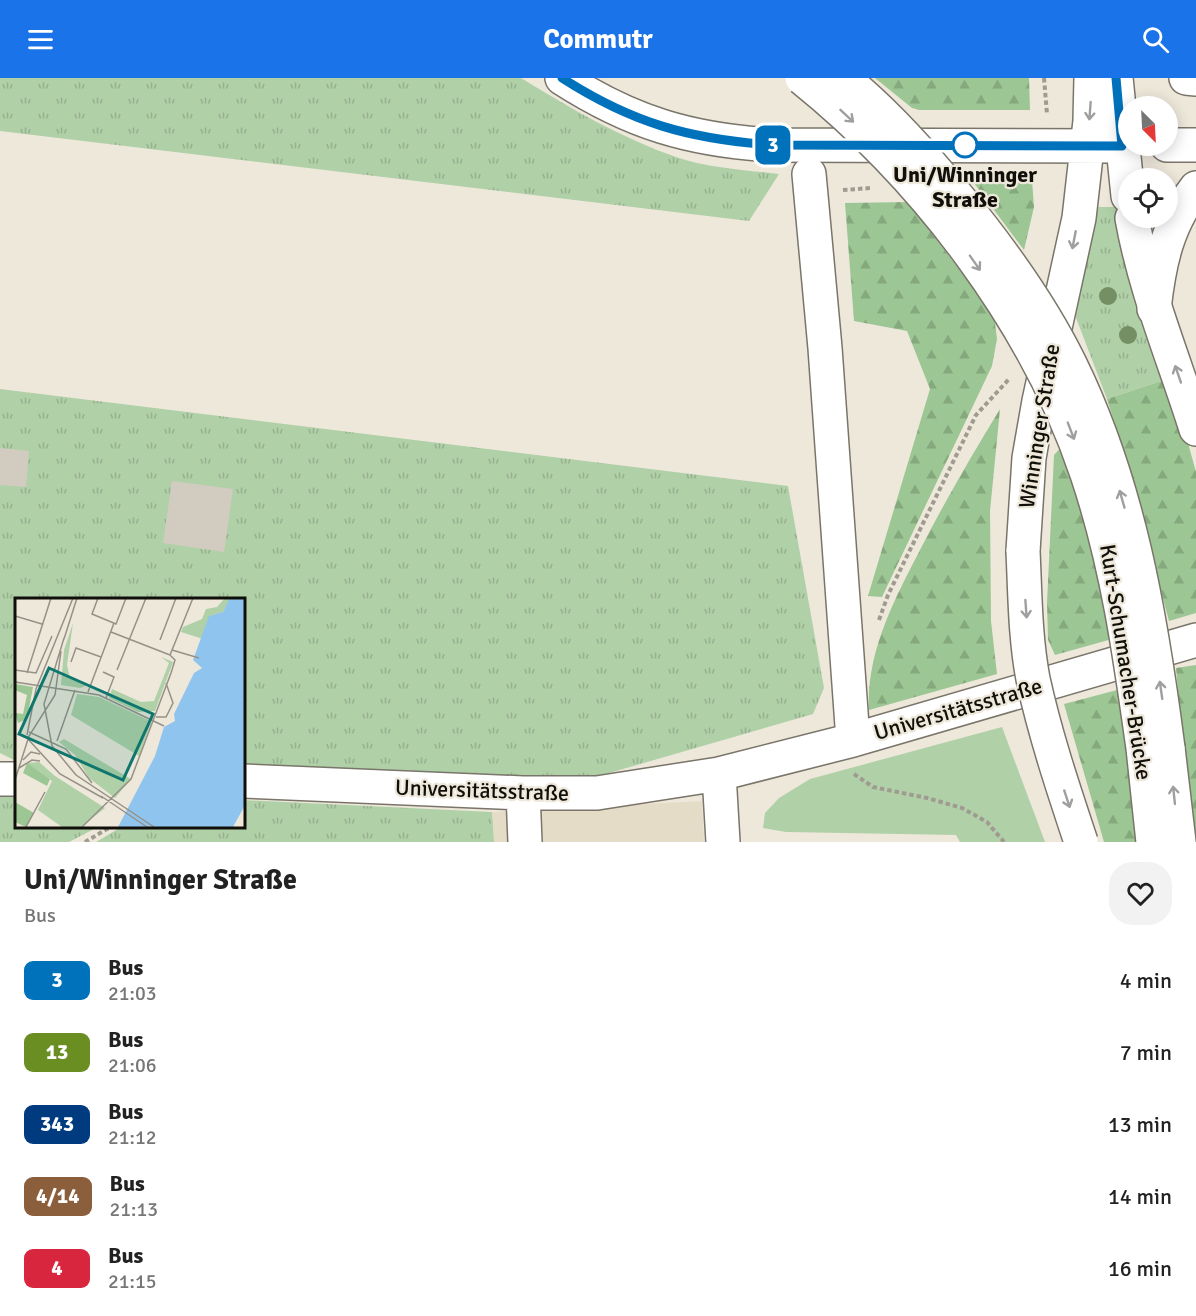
<!DOCTYPE html>
<meta charset="utf-8">
<style>
:root{--surface:#fff;--page:#f2f2f2;--text:#222;--muted:#767676;--accent:#1a73e8}
body{margin:0;font-family:Signika,sans-serif;background:var(--page);color:var(--text);height:100vh;display:flex;flex-direction:column;font-size:22px;white-space:nowrap}
*{box-sizing:border-box;margin:0}
p{font-size:20px;color:var(--muted)}
.icon{flex:none;width:33px;height:33px;fill:none;stroke:currentColor;stroke-width:2;stroke-linecap:round;stroke-linejoin:round}
.map{position:relative;height:764px;overflow:hidden}
.drawer{display:flex;flex-direction:column;background:var(--surface);flex:1}
.drawer>*{flex:none}
.badge{padding:0 12px;border-radius:9px;font-size:21px;line-height:39px}
.needle{width:39px;rotate:156deg}
.tools{position:absolute;left:1118px;top:18px;display:grid;gap:12px}
.tools a{display:grid;place-items:center;width:60px;height:60px;border-radius:50%;background:var(--surface);box-shadow:0 3px 15px #0003;font-size:30px}
.map>.badge{position:absolute;translate:-50% -50%;box-shadow:0 0 0 3px #fff}
.round{display:grid;place-items:center;flex:none;width:63px;height:63px;border-radius:24px;background:var(--page)}
.head{display:flex;align-items:center;justify-content:space-between;height:102px;padding:0 24px}
h1{font-size:28px;font-weight:700;line-height:45px}
ul{padding:0;list-style:none}
li{display:flex;align-items:center;gap:18px;height:72px;padding:0 24px}
li div{flex:1}
li b{display:block;font-size:22px}
li em{font-style:normal}
li .badge{min-width:66px;font-weight:700;text-align:center}
header{display:flex;justify-content:space-between;align-items:center;height:78px;padding:0 24px;background:var(--accent);color:#fff;font-size:27px;font-weight:700}
.map>svg:first-child{display:block}
.built{fill:#e5dcc8}
.grass{fill:url(#grass-tufts)}
.forest{fill:url(#forest-firs)}
.park{fill:#b0d0a8}
.building{fill:#d2ccc0}
.lines{fill:none;stroke-linecap:round;stroke-linejoin:round}
.minor-casing{stroke:#7a756a;stroke-width:36}
.major-casing{stroke:#7a756a;stroke-width:36}
.path{stroke:#a09b91;stroke-width:4;stroke-dasharray:4.5 3;stroke-linecap:butt}
.minor{stroke:#fff;stroke-width:33}
.major{stroke:#fff;stroke-width:33}
.major-bridge-casing{stroke:#7a756a;stroke-width:36;stroke-linecap:butt}
.major-bridge{stroke:#fff;stroke-width:33}
.tree{fill:#738f63}
.oneway{stroke:#a09f9d}
.line-casing{stroke:#fff;stroke-width:14}
.line{stroke:#0072bc;stroke-width:9}
.stop-dot{fill:#fff;stroke:#0072bc;stroke-width:3}
.labels{text-anchor:middle;dominant-baseline:central;stroke-width:4.5;stroke-linejoin:round;paint-order:stroke}
.stop-label{font-size:22px;font-weight:bold;fill:#110f0a;stroke:#eee8db}
.street-label{font-size:22px;fill:#110f0a;stroke:#eee8db}
.inset-river{fill:none;stroke:#8fc4ef;stroke-width:3}
.inset-road{fill:none;stroke:#969187;stroke-width:1.5}
.view{fill:#0f766e;fill-opacity:0.15;stroke:#0f766e;stroke-width:3}
.inset-edge{fill:none;stroke:#110f0a;stroke-width:3}
</style>
<header><svg class="icon" aria-label="menu" viewBox="0 0 24 24"><path d="M4 6h16M4 12h16M4 18h16"/></svg>Commutr<svg class="icon" aria-label="search" viewBox="0 0 24 24"><circle cx="10" cy="10" r="6"/><path d="M15 15l6 6"/></svg></header>
<div class="map">
<svg width="1196" height="764" viewBox="0 0 1196 764">
<defs>
<pattern id="grass-tufts" width="24" height="20" patternUnits="userSpaceOnUse" patternTransform="scale(1.5)"><rect width="24" height="20" fill="#b0d0a8"/><path d="M3 7l-1-3M5 7V3M7 7l1-3M15 17l-1-3M17 17v-4M19 17l1-3" fill="none" stroke="#96b18f"/></pattern>
<pattern id="forest-firs" width="22" height="20" patternUnits="userSpaceOnUse" patternTransform="scale(1.5)"><rect width="22" height="20" fill="#9cc693"/><path d="M5 1l3.5 6h-7zM16 11l3.5 6h-7z" fill="#85a97d"/></pattern>
</defs>
<rect width="100%" height="100%" fill="#eee8db"/>
<path class="built" d="M702,723L704,764H494L492,734Z"/>
<path class="grass" d="M0,0H521C570,30 621,60 676,79C708,90 746,92 779,96L749,143L0,53Z
M1090,129H1122L1170,300L1107,321L1073,232Z
M0,311L788,408L824,610L813,636L592,700L243,690V521H16V683L0,675Z
M0,715H16V748H100L69,764H0Z
M243,722L492,734L494,764H96L123,748H243Z"/>
<path class="forest" d="M875,0H1029L1030,32H919L912,30Z
M1032,102L1034,129L1024,172L974,105Z
M908,124L994,237L997,261L992,288L882,519L868,518L930,311L907,253L854,243L845,125Z
M1170,300L1196,394V535L1169,543L1125,378L1107,321Z
M1000,331L990,433L991,543L997,596L869,632C866,575 894,522 920,472C945,423 972,377 1000,331Z
M1064,366L1091,454L1112,561L1055,577L1048,562L1047,525L1054,377Z
M1196,587V764H1191L1176,590Z
M1121,611L1139,764H1104L1064,626Z"/>
<path class="park" d="M1002,649L1045,764H960L956,757L786,754L763,750L765,735L779,720L810,701Z"/>
<path class="building" d="M0,370L29,373L26,409L0,407Z
M172,403L233,411L224,474L163,465Z"/>
<g class="lines">
<defs>
<path id="minor" d="M1186,0L1196,1
M1167,67H1196
M809,96L825,270L853,662
M1154,231C1159,186 1167,146 1196,110
M719,696L723,764
M0,701H16
M243,703L523,715H597L719,696L853,662L1196,562
M523,715L525,764"/>
<path id="major" d="M562,0C632,45 690,62 772,67L1122,68
M1116,0L1128,118
M1132,140C1145,213 1174,281 1196,351
M1023,473L1029,380L1039,323L1079,140L1090,43L1091,0
M1143,670L1153,764
M1168,670L1179,764"/>
</defs>
<use href="#minor" class="minor-casing"/>
<use href="#major" class="major-casing"/>
<path class="path" d="M1044,0L1047,36
M843,112L871,110
M879,542L888,517L976,337L1010,300
M854,696L873,709L927,720L962,730L987,744L1004,764
M85,764L112,748"/>
<use href="#minor" class="minor"/>
<use href="#major" class="major"/>
<defs>
<path id="major-bridge" d="M802,0C926,100 1036,244 1087,396C1117,485 1130,577 1143,670
M843,0C885,34 922,75 956,117C999,169 1040,225 1070,286C1129,406 1151,538 1168,670
M1023,473C1025,515 1025,559 1033,601C1045,656 1063,710 1081,764"/>
</defs>
<use href="#major-bridge" class="major-bridge-casing"/>
<use href="#major-bridge" class="major-bridge"/>
</g>
<g class="tree">
<circle cx="1108" cy="218" r="9"/>
<circle cx="1128" cy="257" r="9"/>
</g>
<defs><path id="oneway-shaft" d="M-6 0H5M1.5-3L5.5 0L1.5 3" fill="none" stroke-width="1.6" stroke-linecap="round" stroke-linejoin="round" transform="scale(1.5)"/></defs>
<g class="oneway">
<use href="#oneway-shaft" transform="translate(1090 33) rotate(94)"/>
<use href="#oneway-shaft" transform="translate(847 38) rotate(43)"/>
<use href="#oneway-shaft" transform="translate(1074 162) rotate(101)"/>
<use href="#oneway-shaft" transform="translate(975 185) rotate(55)"/>
<use href="#oneway-shaft" transform="translate(1178 296) rotate(-109)"/>
<use href="#oneway-shaft" transform="translate(1071 353) rotate(69)"/>
<use href="#oneway-shaft" transform="translate(1122 421) rotate(-106)"/>
<use href="#oneway-shaft" transform="translate(1026 531) rotate(86)"/>
<use href="#oneway-shaft" transform="translate(1161 612) rotate(-98)"/>
<use href="#oneway-shaft" transform="translate(1174 717) rotate(-96)"/>
<use href="#oneway-shaft" transform="translate(1067 721) rotate(72)"/>
</g>
<g class="lines">
<defs>
<path id="line" d="M562,0C632,45 689,61 772,67L1122,68L1116,0"/>
</defs>
<use href="#line" class="line-casing"/>
<use href="#line" class="line"/>
</g>
<circle class="stop-dot" cx="965" cy="67" r="12"/>
<g class="labels">
<g class="stop-label">
<text x="965" y="96">Uni/Winninger<tspan x="965" dy="25">Straße</tspan></text>
</g>
<g class="street-label">
<text transform="translate(1039 348) rotate(-81)">Winninger Straße</text>
<text transform="translate(1126 584) rotate(81)">Kurt-Schumacher-Brücke</text>
<text transform="translate(958 631) rotate(-16)">Universitätsstraße</text>
<text transform="translate(482 712) rotate(2)">Universitätsstraße</text>
</g>
</g>
<g transform="translate(15 520)">
<rect width="230" height="230" fill="#eee8db"/>
<path d="M146,59L158,64L140,113L123,114L94,100L97,91L126,104L139,103L154,65ZM62,96L84,99L133,122L136,126L124,158L56,117ZM49,141L116,181L100,200L74,180L60,157L44,144Z" fill="#b0d0a8"/>
<path d="M0,86L18,89L12,121L3,125L0,115L8,116L12,97L0,92ZM12,165L28,173L35,181L32,188L8,175ZM0,204L19,215L11,229L0,224Z" fill="#9cc693"/>
<path d="M210,0L215,1L208,14L195,18L188,41L166,34L168,29L187,21L191,11L202,9ZM58,25L52,67L55,80L71,88L65,90L46,87L49,52ZM24,164L40,178L90,210L66,229H47L23,212L37,183L12,165Z" fill="#b0d0a8"/>
<path d="M215,0H229V209L218,229H103L140,158L149,129L160,123L159,116L179,75L187,70L178,62L194,18L208,14Z" fill="#8fc4ef"/>
<path class="inset-river" d="M179,229L230,133"/>
<path class="inset-road" d="M83,0L77,16L101,26L111,0M0,18L27,26M96,34L155,57M49,40L29,106L37,148L61,177L139,229M49,41L62,0M145,42L161,0M157,52L184,60M155,57L178,0M56,64L61,50L86,59M0,72L21,75L37,38M102,72L131,0M88,74L99,79L91,100M12,75L36,0M0,84L84,97L149,128M73,94L99,25M141,119H151L158,105L151,85M14,134L51,151L77,185M12,137L21,91L58,0M12,140L45,176L88,200M42,143L60,92M8,162L16,154L25,156M4,170L17,162L25,163M0,182L14,138L40,97L46,53M86,198L132,229M11,229L30,194M67,229L116,181L156,75L160,62L155,57"/>
<path class="view" d="M34,70L138,116L108,182L4,136Z"/>
<rect width="230" height="230" class="inset-edge"/>
</g>
</svg>
<div class="tools">
<a><svg class="needle" viewBox="-14 -14 28 28"><path d="M0-13l5 13h-10z" fill="#e53935"/><path d="M0 13l5-13h-10z" fill="#767676"/></svg></a>
<a><svg class="icon" aria-label="locate" viewBox="0 0 24 24"><circle cx="12" cy="12" r="6"/><path d="M12 2v4M12 18v4M2 12h4M18 12h4"/></svg></a>
</div>
<b class="badge" style="left:773px;top:67px;background:#0072bc;color:#fff">3</b>
</div>
<section class="drawer">
<div class="head"><div><h1>Uni/Winninger Straße</h1><p>Bus</p></div><a class="round"><svg class="icon" aria-label="heart" viewBox="0 0 24 24"><path d="M12 20l-8-8c-3-5 5-10 8-4 3-6 11-1 8 4z"/></svg></a></div>
<ul>
<li><span class="badge" style="background:#0072bc;color:#fff">3</span><div><b>Bus</b><p>21:03</p></div><em>4 min</em></li>
<li><span class="badge" style="background:#6b8e23;color:#fff">13</span><div><b>Bus</b><p>21:06</p></div><em>7 min</em></li>
<li><span class="badge" style="background:#003b80;color:#fff">343</span><div><b>Bus</b><p>21:12</p></div><em>13 min</em></li>
<li><span class="badge" style="background:#8b5e3c;color:#fff">4/14</span><div><b>Bus</b><p>21:13</p></div><em>14 min</em></li>
<li><span class="badge" style="background:#d7263d;color:#fff">4</span><div><b>Bus</b><p>21:15</p></div><em>16 min</em></li>
</ul>
</section>
